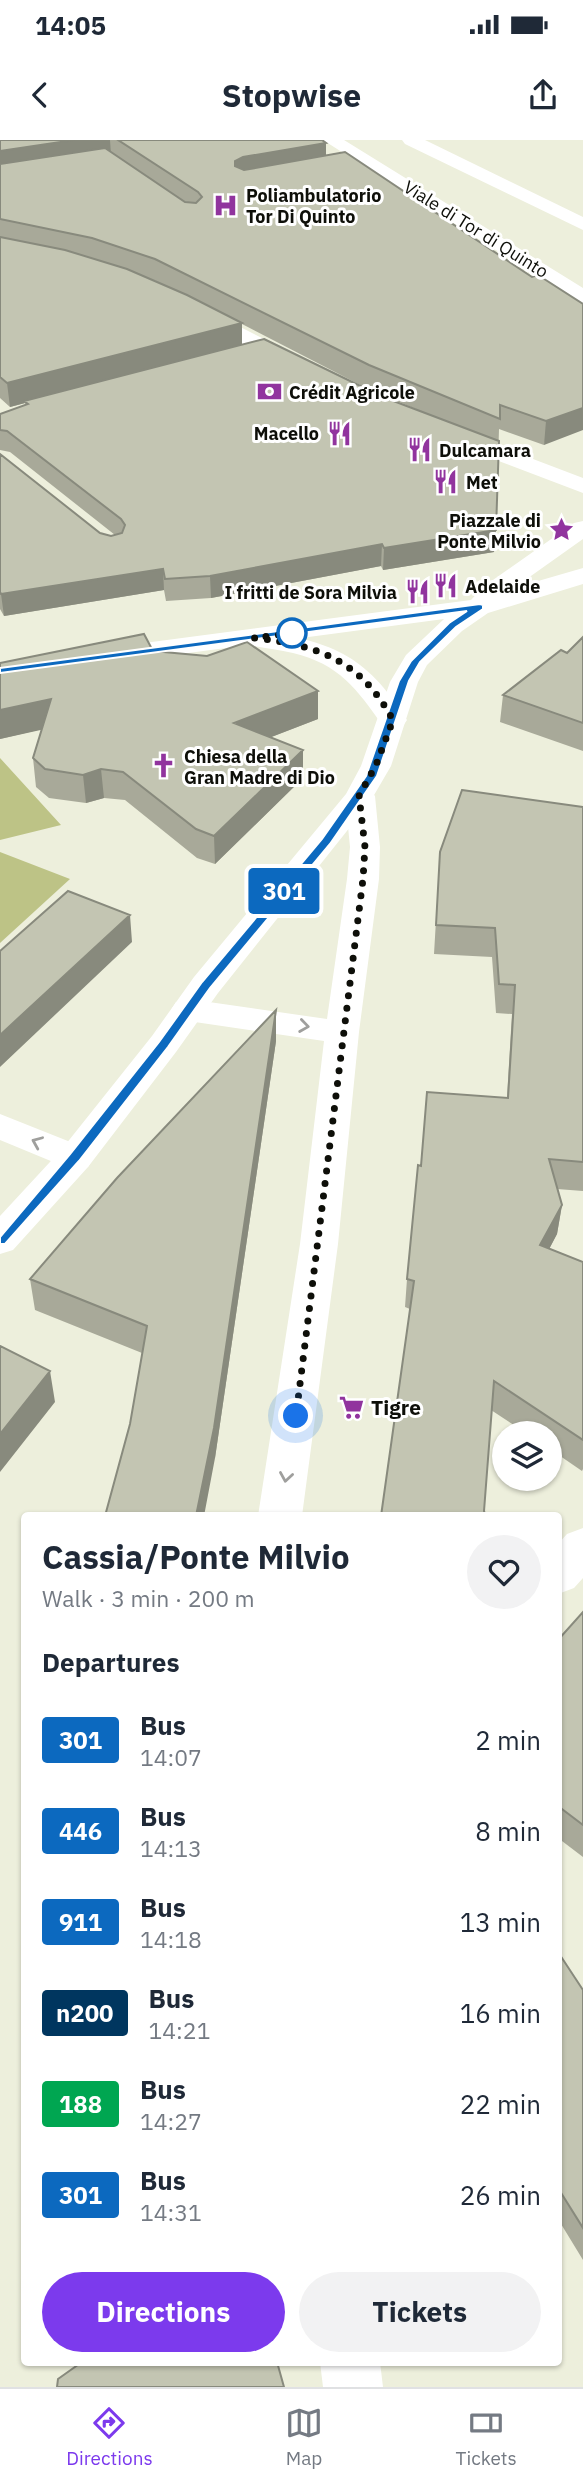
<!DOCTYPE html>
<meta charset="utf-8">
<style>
:root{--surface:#fff;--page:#f2f2f3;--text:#1f2937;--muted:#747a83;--line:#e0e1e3;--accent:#7c3aed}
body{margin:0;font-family:"IBM Plex Sans",sans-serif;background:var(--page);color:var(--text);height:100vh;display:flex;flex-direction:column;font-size:26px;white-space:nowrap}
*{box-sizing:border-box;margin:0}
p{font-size:23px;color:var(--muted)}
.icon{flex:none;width:38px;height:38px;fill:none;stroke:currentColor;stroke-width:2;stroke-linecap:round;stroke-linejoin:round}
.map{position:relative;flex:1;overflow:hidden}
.drawer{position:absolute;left:21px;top:1372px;width:541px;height:854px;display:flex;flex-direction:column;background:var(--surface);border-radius:7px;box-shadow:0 2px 5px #0004}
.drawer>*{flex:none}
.badge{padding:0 14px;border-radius:5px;font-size:24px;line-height:46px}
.fabs{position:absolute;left:492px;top:1281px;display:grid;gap:14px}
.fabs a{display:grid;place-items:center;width:70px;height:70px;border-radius:50%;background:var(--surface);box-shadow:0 2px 5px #0004;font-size:35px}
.you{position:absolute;width:35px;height:35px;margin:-18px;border:5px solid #fff;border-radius:50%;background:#1a73e8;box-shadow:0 0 0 10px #1a73e833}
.map>.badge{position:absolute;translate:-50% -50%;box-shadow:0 0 0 4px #fff}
h2{padding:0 21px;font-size:26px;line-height:63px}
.round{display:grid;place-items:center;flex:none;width:74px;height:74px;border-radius:37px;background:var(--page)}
.headline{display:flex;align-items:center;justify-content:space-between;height:119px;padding:0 21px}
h1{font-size:33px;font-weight:800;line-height:52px}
.primary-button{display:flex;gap:14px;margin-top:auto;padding:14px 21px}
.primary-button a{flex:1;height:80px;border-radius:42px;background:var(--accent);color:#fff;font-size:28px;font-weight:800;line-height:80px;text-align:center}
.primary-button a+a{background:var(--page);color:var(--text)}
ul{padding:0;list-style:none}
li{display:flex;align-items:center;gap:21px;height:91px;padding:0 21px}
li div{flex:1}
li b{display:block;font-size:26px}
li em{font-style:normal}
li .badge{min-width:77px;font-weight:700;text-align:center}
.status{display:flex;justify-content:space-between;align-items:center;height:49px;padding:0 35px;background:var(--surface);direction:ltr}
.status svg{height:19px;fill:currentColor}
header{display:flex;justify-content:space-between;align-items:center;height:91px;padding:0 21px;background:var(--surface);font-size:32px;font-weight:800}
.dock{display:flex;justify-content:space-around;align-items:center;height:98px;border-top:2px solid var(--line);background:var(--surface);font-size:19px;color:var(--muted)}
.dock a{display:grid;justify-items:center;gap:4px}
.dock .on{color:var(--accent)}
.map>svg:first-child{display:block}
.green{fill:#bdc386}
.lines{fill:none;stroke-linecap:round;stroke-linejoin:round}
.street{fill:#fff;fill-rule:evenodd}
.secondary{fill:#fff;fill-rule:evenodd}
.primary{fill:#fff;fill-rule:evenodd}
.wall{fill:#a8a999;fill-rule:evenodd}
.shaded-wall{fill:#888a7d}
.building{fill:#c3c5b2;stroke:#888a7d;stroke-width:2}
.oneway{stroke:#9f9f9d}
.line{fill:#0c69bf;stroke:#fff;stroke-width:2}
.walk{stroke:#0e0f09;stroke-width:7;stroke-dasharray:0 12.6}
.stop-dot{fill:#fff;stroke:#0c69bf;stroke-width:3.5}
.labels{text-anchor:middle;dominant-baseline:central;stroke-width:6;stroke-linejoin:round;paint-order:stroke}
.far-poi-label{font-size:18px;font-weight:bold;fill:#0e0f09;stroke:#fff;text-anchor:start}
.far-street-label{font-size:18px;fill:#0e0f09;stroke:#fff}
.poi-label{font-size:21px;font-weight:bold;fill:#0e0f09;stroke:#fff;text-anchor:start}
</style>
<div class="status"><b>14:05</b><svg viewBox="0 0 49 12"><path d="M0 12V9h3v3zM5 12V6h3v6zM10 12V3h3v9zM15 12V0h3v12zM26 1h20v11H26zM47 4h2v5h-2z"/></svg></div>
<header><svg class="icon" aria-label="back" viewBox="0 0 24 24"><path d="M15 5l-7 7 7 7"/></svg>Stopwise<svg class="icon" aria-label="share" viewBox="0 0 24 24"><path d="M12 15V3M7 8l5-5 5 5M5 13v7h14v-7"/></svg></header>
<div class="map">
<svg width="583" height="2247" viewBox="0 0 583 2247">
<rect width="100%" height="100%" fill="#edefdc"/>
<path class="green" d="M0,618L61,685L0,700Z
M0,712L70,739L0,803Z"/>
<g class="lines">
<path class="street" d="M323,0H344L583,148V163L576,161Z
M197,165L309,222L312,227L309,232H293L190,175L187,171L190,167Z
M451,288L583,338V353L443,300L440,295L443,290Z
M254,490C330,501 365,513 407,580L403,586L393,588L383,586C357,549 339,524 293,513C277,509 261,508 245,504L241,498L245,492Z
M360,647L370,650L375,656L380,707L379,739L359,892L338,1104L302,1376H258L300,1104L324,901L188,881L176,878L171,870L176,862L188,859L327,879L347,739L350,707L345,656L350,650Z
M0,974L88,1009L93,1018L88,1027L75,1031L0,1000Z
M583,1388V1438L574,1448L558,1454V1404L567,1394Z
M320,2222H380L383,2247H323Z"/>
<path class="secondary" d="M583,381V399L514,448L583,428V444L488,473L462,491L427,525L418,542L391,626L370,662L218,853L176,912L88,1027L13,1110L0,1114V1076L62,1009L152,896L194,837L346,654L361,626L390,542L406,515L444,479L0,538V522L471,460L483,447L574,383Z"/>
<path class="primary" d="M402,0H425L583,77V90L405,4Z"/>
</g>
<path class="wall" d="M0,0H322L326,3V16L532,137L583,164L544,305L499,289L496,390L494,412L383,430L381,426L211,458L166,461L164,450L4,476L0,469V314L100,393L111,396L115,395L10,312L0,310V274L25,265V263L10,267L0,258ZM140,135L156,141L174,150ZM242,184L368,249L447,282L242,205Z
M583,497V611L500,582L503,555L567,513Z
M153,511L318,579L271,597L303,638L215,724L197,718L125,660L104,658L86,663L49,658L36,647L33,618L42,589L0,599V523Z
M583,667V1051L557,1049L562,1065L557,1094L549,1109L583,1122V1329L582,1331L550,1309V1293H526L491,1270L381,1376L410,1169L405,1167L407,1139L421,1026L507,957L512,874L496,873L492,817L434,814L440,712Z
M276,870V901L215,1318L130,1284L142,1213L35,1170L30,1139Z
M583,1472V1717L558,1698V1500Z
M558,1812L583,1850V2120L558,2079Z"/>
<path class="shaded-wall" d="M74,0H110L111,15L0,31V11Z
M326,3V23L236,42L235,21L243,17Z
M242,183V206L24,261L25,263L10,267L7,243Z
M583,268V290L544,305L546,281Z
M496,390L494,412L383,430L384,408Z
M382,404L381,426L211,458L210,436Z
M163,429L164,450L4,476L1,454Z
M318,551V579L235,611L234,583Z
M51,559L54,587L0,599V570Z
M303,610V638L215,724L214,696Z
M101,629L104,658L86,663L83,635Z
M130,775L132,802L0,927V895Z
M276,870V901L215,1318L204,1376H196Z
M562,1065L557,1094L536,1134L540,1105Z
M50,1231L55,1262L0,1332V1294Z"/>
<path class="building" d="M0,0H74L0,11Z
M118,0H322L326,3L243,17L235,21V26L244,30L345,12L532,137L538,135L583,164V268L546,281L500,265V279L369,225L155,119L92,98L0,79V24L105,8L185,62L196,63L202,57L198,52Z
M0,97L65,110L127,129L187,155L242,183L7,243L0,237Z
M264,199L383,257L499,301L496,390L384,408L382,404L210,436L165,439L163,429L1,454L0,452V314L100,393L111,396L122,393L125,385L121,379L7,291L0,290V274L28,264L24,261Z
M144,494L153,511L207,516L247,502L318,551L234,583L303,610L214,696L196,689L123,632L101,629L83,635L45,629L33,618L51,559L0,570V523Z
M583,497V583L503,555L561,510L567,513Z
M462,650L583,667V1022L549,1019L562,1065L540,1105L583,1122V1300L494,1241L484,1371L486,1376H381L414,1141L407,1139L418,1025L421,1026L427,952L508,958L515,845L499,844L495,788L436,785L440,712Z
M68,751L130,775L0,895V811Z
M276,870L214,1288L196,1376H105L130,1284L147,1186L30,1139L117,1038Z
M0,1206L50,1231L0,1294Z
M583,1472V1685L558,1666V1500Z
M558,1812L583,1850V2088L558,2048Z
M82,2222H277L284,2247H57L58,2239Z"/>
<defs><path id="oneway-chevron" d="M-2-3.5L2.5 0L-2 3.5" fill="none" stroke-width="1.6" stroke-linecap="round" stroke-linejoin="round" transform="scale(1.75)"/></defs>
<g class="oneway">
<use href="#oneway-chevron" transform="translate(304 886) rotate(8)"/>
<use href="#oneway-chevron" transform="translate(37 1002) rotate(-157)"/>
<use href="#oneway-chevron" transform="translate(286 1337) rotate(99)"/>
</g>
<path class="line" d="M480,464L483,465V469L456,487L420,522L409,541L377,636L330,704L210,848L168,907L79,1021L5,1104H0V1097L70,1014L159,902L202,842L322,699L366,636L399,541L411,521L449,483L467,471L0,533V528Z"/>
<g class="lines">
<path class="walk" d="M292,493L304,492L254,498C319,505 361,521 393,580L376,625L359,656L365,707L363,739L296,1276"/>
</g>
<defs>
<symbol id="hospital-bare" viewBox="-9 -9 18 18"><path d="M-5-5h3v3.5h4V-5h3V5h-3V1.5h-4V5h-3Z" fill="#91349e" stroke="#fff" stroke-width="2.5" paint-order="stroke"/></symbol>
<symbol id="bank-bare" viewBox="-9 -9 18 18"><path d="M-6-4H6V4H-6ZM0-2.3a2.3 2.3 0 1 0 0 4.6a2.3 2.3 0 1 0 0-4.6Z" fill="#91349e" stroke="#fff" stroke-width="2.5" paint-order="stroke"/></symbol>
<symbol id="restaurant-bare" viewBox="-9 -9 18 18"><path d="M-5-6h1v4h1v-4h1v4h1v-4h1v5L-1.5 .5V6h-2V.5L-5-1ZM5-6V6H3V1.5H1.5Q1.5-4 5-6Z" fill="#91349e" stroke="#fff" stroke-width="2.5" paint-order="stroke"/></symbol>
<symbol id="sight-bare" viewBox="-9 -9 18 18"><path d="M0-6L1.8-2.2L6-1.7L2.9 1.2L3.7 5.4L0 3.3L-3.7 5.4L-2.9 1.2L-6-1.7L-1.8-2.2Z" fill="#91349e" stroke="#fff" stroke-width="2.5" paint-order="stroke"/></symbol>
<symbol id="church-bare" viewBox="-9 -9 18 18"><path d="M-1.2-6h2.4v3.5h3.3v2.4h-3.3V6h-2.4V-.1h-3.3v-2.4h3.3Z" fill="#91349e" stroke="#fff" stroke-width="2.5" paint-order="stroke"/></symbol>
<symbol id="supermarket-bare" viewBox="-9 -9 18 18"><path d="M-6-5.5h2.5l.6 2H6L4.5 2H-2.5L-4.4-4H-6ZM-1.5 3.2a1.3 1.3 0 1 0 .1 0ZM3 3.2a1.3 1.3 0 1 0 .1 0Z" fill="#91349e" stroke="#fff" stroke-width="2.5" paint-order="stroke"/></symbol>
</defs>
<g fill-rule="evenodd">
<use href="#hospital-bare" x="208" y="48" width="35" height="35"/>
<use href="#bank-bare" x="252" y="234" width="35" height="35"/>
<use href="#restaurant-bare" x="322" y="276" width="35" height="35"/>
<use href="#restaurant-bare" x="402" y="292" width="35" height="35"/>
<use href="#restaurant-bare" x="428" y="324" width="35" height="35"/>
<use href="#sight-bare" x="544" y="372" width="35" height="35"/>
<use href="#restaurant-bare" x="428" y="428" width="35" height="35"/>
<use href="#restaurant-bare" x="400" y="434" width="35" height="35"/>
<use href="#church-bare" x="146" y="608" width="35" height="35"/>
<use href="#supermarket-bare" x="334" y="1250" width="35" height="35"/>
</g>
<circle class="stop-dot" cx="292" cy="493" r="14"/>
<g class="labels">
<g class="far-poi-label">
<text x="246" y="55">Poliambulatorio<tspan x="246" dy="21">Tor Di Quinto</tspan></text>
<text x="289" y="252">Crédit Agricole</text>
<text x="319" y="293" text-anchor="end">Macello</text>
<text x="439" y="310">Dulcamara</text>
<text x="466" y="342">Met</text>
<text x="541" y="380" text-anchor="end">Piazzale di<tspan x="541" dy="21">Ponte Milvio</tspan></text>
<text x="465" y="446">Adelaide</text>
<text x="397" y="452" text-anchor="end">I fritti de Sora Milvia</text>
<text x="184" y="616">Chiesa della<tspan x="184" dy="21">Gran Madre di Dio</tspan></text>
</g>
<g class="far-street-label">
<text transform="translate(476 89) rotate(32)">Viale di Tor di Quinto</text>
</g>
<g class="poi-label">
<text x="371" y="1267">Tigre</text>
</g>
</g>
</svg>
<div class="fabs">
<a><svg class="icon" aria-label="layers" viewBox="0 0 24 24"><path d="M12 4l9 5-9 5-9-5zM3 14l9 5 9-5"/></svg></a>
</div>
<div class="you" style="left:296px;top:1276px"></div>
<b class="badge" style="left:284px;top:751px;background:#0c69bf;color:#fff">301</b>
<section class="drawer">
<div class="headline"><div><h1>Cassia/Ponte Milvio</h1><p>Walk · 3 min · 200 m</p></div><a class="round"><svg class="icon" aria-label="heart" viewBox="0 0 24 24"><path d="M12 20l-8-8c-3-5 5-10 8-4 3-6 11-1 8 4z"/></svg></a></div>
<h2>Departures</h2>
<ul>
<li><span class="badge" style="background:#0c69bf;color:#fff">301</span><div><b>Bus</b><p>14:07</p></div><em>2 min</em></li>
<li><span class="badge" style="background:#0c69bf;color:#fff">446</span><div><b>Bus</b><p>14:13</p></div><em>8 min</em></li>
<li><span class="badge" style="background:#0c69bf;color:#fff">911</span><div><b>Bus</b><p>14:18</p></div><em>13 min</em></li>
<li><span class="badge" style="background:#00365f;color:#fff">n200</span><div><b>Bus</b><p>14:21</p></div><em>16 min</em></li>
<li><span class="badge" style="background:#00a651;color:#fff">188</span><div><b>Bus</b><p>14:27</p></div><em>22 min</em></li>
<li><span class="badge" style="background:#0c69bf;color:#fff">301</span><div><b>Bus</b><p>14:31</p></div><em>26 min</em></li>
</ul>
<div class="primary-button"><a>Directions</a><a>Tickets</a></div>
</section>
</div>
<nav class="dock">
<a class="on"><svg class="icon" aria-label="directions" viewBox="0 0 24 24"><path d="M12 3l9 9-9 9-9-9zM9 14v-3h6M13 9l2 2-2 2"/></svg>Directions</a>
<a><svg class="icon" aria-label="map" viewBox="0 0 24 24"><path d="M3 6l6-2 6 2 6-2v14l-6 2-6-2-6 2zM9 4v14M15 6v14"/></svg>Map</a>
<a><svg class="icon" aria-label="tickets" viewBox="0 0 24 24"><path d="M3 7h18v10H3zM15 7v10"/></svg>Tickets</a>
</nav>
